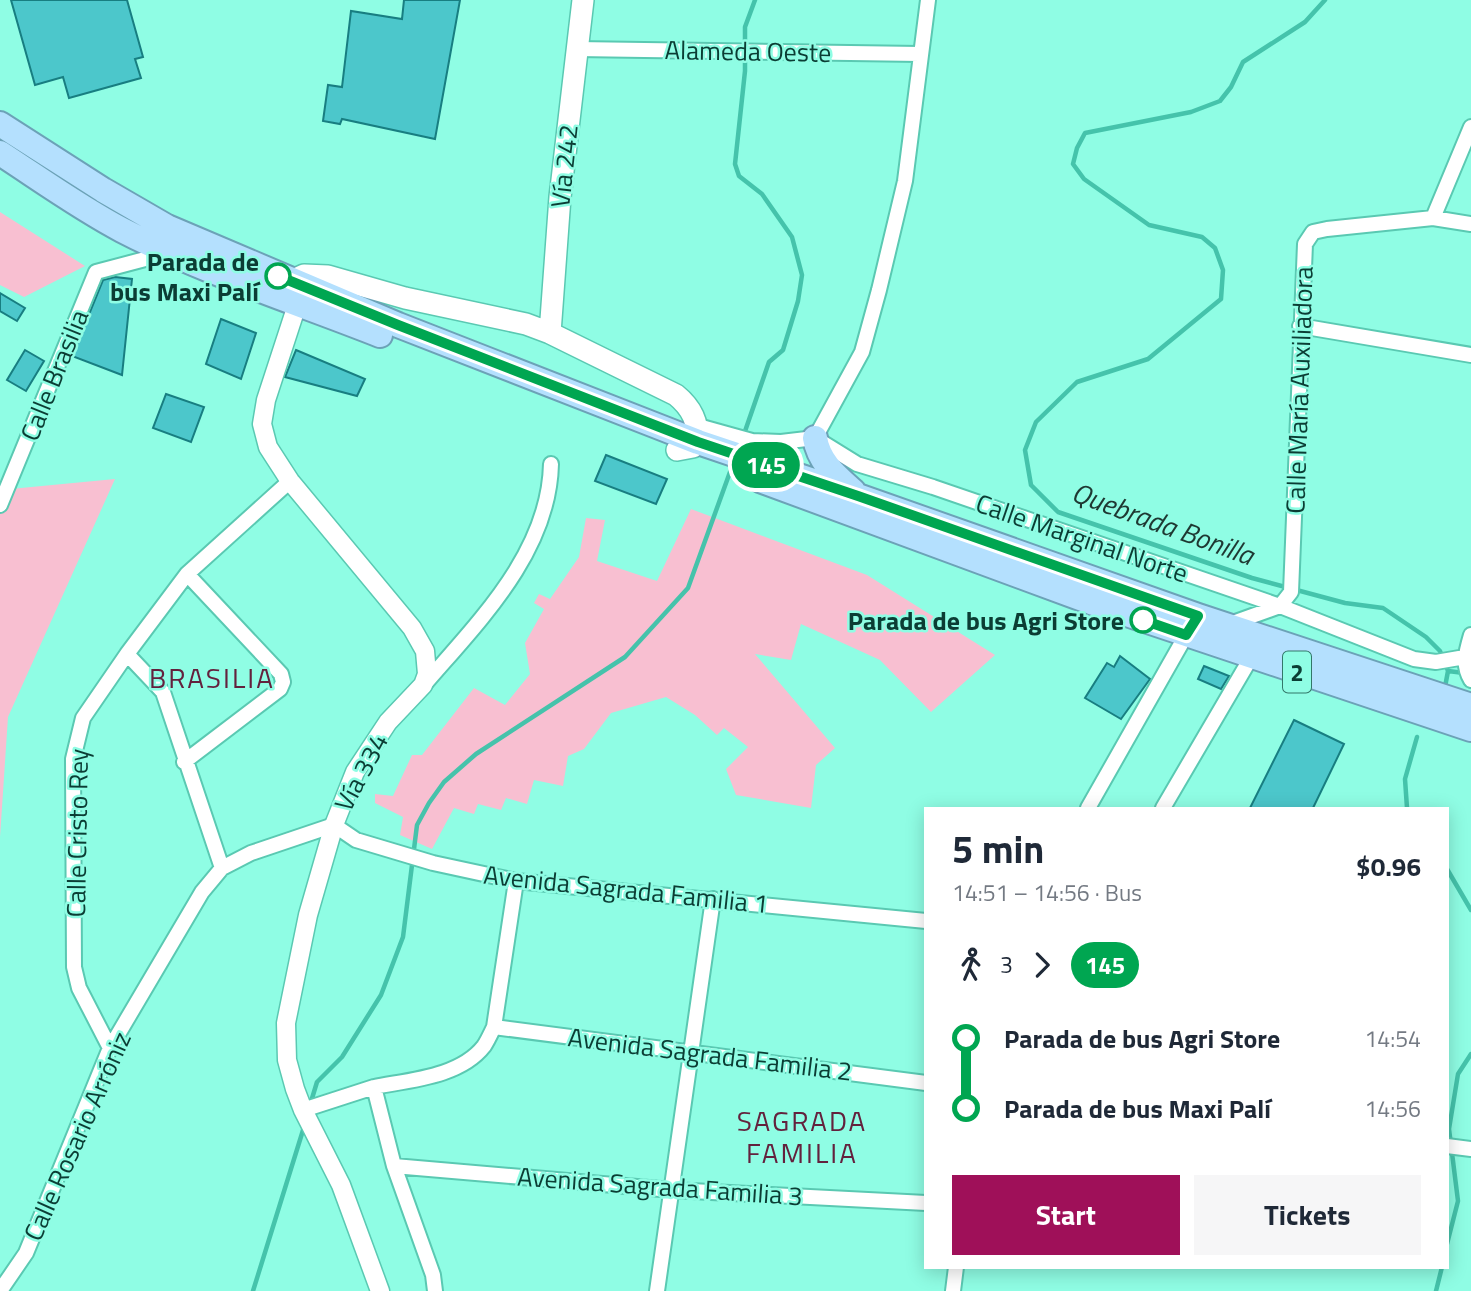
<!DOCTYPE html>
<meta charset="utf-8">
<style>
:root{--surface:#fff;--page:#f6f6f7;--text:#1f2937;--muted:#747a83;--accent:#9f1059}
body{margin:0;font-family:"Titillium Web",sans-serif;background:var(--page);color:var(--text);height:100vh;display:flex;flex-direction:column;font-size:26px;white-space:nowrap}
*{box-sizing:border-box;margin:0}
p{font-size:23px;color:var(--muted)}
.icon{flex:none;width:38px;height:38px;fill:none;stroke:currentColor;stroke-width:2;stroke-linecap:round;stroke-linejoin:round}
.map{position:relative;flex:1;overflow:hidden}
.panel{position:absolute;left:924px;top:807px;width:525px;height:462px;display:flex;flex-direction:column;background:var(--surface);border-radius:0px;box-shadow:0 4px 18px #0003}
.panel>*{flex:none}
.badge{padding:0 14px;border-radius:23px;font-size:24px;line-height:46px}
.map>.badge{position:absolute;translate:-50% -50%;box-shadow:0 0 0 4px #fff}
.legs{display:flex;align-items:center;gap:10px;height:77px;padding:0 28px;font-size:23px}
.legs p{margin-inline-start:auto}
.overview{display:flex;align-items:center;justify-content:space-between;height:119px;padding:0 28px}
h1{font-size:38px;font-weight:700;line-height:52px}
.primary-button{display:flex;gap:14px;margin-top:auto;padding:14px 28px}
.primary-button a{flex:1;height:80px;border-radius:0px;background:var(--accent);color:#fff;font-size:28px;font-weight:700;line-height:80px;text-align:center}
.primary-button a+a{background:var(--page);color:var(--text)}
ul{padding:0 28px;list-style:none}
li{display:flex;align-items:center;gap:24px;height:70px;font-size:26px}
li i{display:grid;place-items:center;width:10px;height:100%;margin:0 9px;background:currentColor}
li i::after{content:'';width:18px;height:18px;margin:-9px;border:5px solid;border-radius:50%;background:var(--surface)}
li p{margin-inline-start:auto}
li:first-child i{background:linear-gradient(#0000 50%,currentColor 0)}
li:last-child i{background:linear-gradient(currentColor 50%,#0000 0)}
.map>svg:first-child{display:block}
.green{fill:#f8bfd1}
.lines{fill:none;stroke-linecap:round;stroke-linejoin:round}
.stream{stroke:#45c3ab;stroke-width:4.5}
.building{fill:#4cc7cb;stroke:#187e81;stroke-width:2}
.minor-casing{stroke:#5ac9b2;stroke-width:18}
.tertiary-casing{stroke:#5ac9b2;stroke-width:21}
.secondary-casing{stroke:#5ac9b2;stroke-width:24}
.trunk-casing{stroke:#6ca2b7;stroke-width:28}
.minor{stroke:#fff;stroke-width:14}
.tertiary{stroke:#fff;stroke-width:18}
.secondary{stroke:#fff;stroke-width:21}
.trunk{stroke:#b4e0fe;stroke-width:24}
.line-1-casing{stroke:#fff;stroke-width:16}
.line-1{stroke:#00a651;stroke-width:10}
.stop-1-dot{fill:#fff;stroke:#00a651;stroke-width:3.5}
.labels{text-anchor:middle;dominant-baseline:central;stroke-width:5;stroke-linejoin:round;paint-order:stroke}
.shield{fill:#8ffde4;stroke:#337769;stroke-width:2}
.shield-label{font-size:24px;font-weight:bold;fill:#0b3d34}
.street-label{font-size:26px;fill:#0b3d34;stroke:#8ffde4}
.stop-label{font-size:26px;font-weight:bold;fill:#0b3d34;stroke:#8ffde4;text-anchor:end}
.water-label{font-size:28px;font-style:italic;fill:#1e3832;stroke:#8ffde4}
.neighbourhood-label{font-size:28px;letter-spacing:2px;fill:#63213d;stroke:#8ffde4}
</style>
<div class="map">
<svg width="1471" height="1291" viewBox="0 0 1471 1291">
<rect width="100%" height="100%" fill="#8ffde4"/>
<path class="green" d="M0,212L85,266L24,297L0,285Z
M115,479L8,717L0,837V490Z
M691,509L867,575L995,655L931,712L880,660L801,624L791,660L755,654L835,748L816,765L811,808L736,795L726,769L748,747L724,728L717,735L695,715L666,697L611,713L584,749L568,756L563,786L534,780L527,804L506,798L501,810L478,804L474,814L454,808L432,849L400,835L403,817L375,803V794L393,796L412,755H422L474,688L505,705L530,674L525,643L544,609L534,603L539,594L550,599L579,557L586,518L605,520L597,561L657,581Z"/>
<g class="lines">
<path class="stream" d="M1325,0L1305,22L1243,62L1231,87L1220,101L1191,112L1085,133L1077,148L1073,164L1084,179L1149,225L1202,237L1215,248L1223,270L1221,299L1148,359L1077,382L1036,422L1025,450L1031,485L1058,512L1252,578L1345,603L1383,608L1426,637L1440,651L1448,671L1445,687
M743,437L769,362L783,350L798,301L802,275L792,237L762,194L739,176L735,164L745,71V27L755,0
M1448,671L1464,673
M1407,808L1405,779L1417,737
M1447,869L1471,910
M310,1105L317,1082L342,1057L381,995L403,937L417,825L429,803L444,782L476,754L625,657L688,588L734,461
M1447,1244L1458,1201L1449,1129L1458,1074L1471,1054
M253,1291L304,1127
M1436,1291L1442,1267"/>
</g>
<path class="building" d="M11,0H127L143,57L135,59L141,78L69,98L63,77L35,85Z
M404,0H460L435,139L342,119L340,124L323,121L328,85L342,87L351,11L402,19Z
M115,277L132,279L122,375L72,356L103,280Z
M0,293L25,308L17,321L0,311Z
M221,319L256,333L241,379L206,364Z
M25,350L44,361L26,391L7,380Z
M296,350L365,379L357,396L285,377Z
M166,394L204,407L191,442L153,428Z
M606,455L667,479L656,504L595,481Z
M1120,656L1150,679L1121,719L1085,698L1107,663L1114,667Z
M1204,666L1229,676L1221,689L1198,679Z
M1294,720L1344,744L1313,808H1250Z"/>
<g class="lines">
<defs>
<path id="minor" d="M576,49L920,54
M1433,218L1471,127
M1300,326L1471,355
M698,426L752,441L781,442L815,438L857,464L933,487L1280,606L1414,659L1436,662L1465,657
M815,438L862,352L879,290L905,181L928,0
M0,505L96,272L149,258L165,251
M1227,625L1280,606L1291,592L1305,244L1313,232L1327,229L1433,218L1471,224
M1471,635C1466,652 1462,665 1471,680
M127,654L163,692L222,868
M424,685C478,622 549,553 551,464
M184,762L280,689L283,682L281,674L187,574
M1088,808L1189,630
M1163,808L1252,656
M494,1027L926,1083
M110,1048L79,988L74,967L73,759L83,718L127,654L187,574L290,481
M303,1110L374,1087
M1447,1146L1471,1149
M394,1166L672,1190L926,1203
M0,1291L26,1253L110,1048L202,892L222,868L251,853L334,825L356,840L433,863L516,881L926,921
M435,1291L433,1275L394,1166L374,1087C410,1080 460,1077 484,1046C488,1040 491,1033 494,1027L516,881
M657,1291L713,899
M953,1291L956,1267"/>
<path id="tertiary" d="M297,305L266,400L262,424L268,447L290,481L412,628L425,651L427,674L423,685L388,722L355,772L334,825L308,915L286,1023L287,1060L295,1089L303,1110L341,1185L380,1291"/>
<path id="secondary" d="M291,281L304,275L328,276L405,298L526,324L550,333L676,395C692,408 698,422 698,442L693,447L677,450
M550,333L560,197L583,0"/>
<path id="trunk" d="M0,124L103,190L167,227L398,325L698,442L858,496L1198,616L1471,706
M0,153C40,179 80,208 122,230C205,273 294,301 380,335
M815,438C819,462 835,475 853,491
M760,480L1091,602L1471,729"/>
</defs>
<use href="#minor" class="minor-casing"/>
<use href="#tertiary" class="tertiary-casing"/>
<use href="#secondary" class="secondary-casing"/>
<use href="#trunk" class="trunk-casing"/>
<use href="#minor" class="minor"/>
<use href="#tertiary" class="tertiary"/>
<use href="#secondary" class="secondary"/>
<use href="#trunk" class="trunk"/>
</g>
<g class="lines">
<defs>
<path id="line-1" d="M278,276L398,325L698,442L858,496L1198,616L1186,635L1143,620"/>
</defs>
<use href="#line-1" class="line-1-casing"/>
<use href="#line-1" class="line-1"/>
</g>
<g class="stop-1-dot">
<circle cx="278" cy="276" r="12"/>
<circle cx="1143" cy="620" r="12"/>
</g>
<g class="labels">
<rect class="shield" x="1283" y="651.5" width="28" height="41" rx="5"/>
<g class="shield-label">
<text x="1297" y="672">2</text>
</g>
<g class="street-label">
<text transform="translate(748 51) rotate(1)">Alameda Oeste</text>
<text transform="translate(564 166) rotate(-84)">Vía 242</text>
<text transform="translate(54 375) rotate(-68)">Calle Brasilia</text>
<text transform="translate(1299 390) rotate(-88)">Calle María Auxiliadora</text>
<text transform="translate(1082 538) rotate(19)">Calle Marginal Norte</text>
<text transform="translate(361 772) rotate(-62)">Vía 334</text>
<text transform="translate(77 833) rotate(-89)">Calle Cristo Rey</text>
<text transform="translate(626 889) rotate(6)">Avenida Sagrada Familia 1</text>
<text transform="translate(710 1054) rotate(7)">Avenida Sagrada Familia 2</text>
<text transform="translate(77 1136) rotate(-66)">Calle Rosario Arróniz</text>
<text transform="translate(660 1186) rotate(4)">Avenida Sagrada Familia 3</text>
</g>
<g class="stop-label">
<text x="259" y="261">Parada de<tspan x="259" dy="30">bus Maxi Palí</tspan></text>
<text x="1124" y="620">Parada de bus Agri Store</text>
</g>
<g class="water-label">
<text transform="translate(1163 523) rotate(20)">Quebrada Bonilla</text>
</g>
<g class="neighbourhood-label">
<text x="212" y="677">BRASILIA</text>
<text x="802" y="1120">SAGRADA<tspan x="802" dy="32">FAMILIA</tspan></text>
</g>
</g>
</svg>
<b class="badge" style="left:766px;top:465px;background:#00a651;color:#fff">145</b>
<section class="panel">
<div class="overview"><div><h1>5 min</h1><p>14:51 – 14:56 · Bus</p></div><b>$0.96</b></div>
<div class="legs"><svg class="icon" aria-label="walk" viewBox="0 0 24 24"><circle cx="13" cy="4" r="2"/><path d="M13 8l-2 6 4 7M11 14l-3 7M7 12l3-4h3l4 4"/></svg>3<svg class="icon" aria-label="forward" viewBox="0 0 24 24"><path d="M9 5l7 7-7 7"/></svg><b class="badge" style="background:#00a651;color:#fff">145</b></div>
<ul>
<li><i style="color:#00a651"></i><b>Parada de bus Agri Store</b><p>14:54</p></li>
<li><i style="color:#00a651"></i><b>Parada de bus Maxi Palí</b><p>14:56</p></li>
</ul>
<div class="primary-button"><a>Start</a><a>Tickets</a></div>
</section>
</div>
